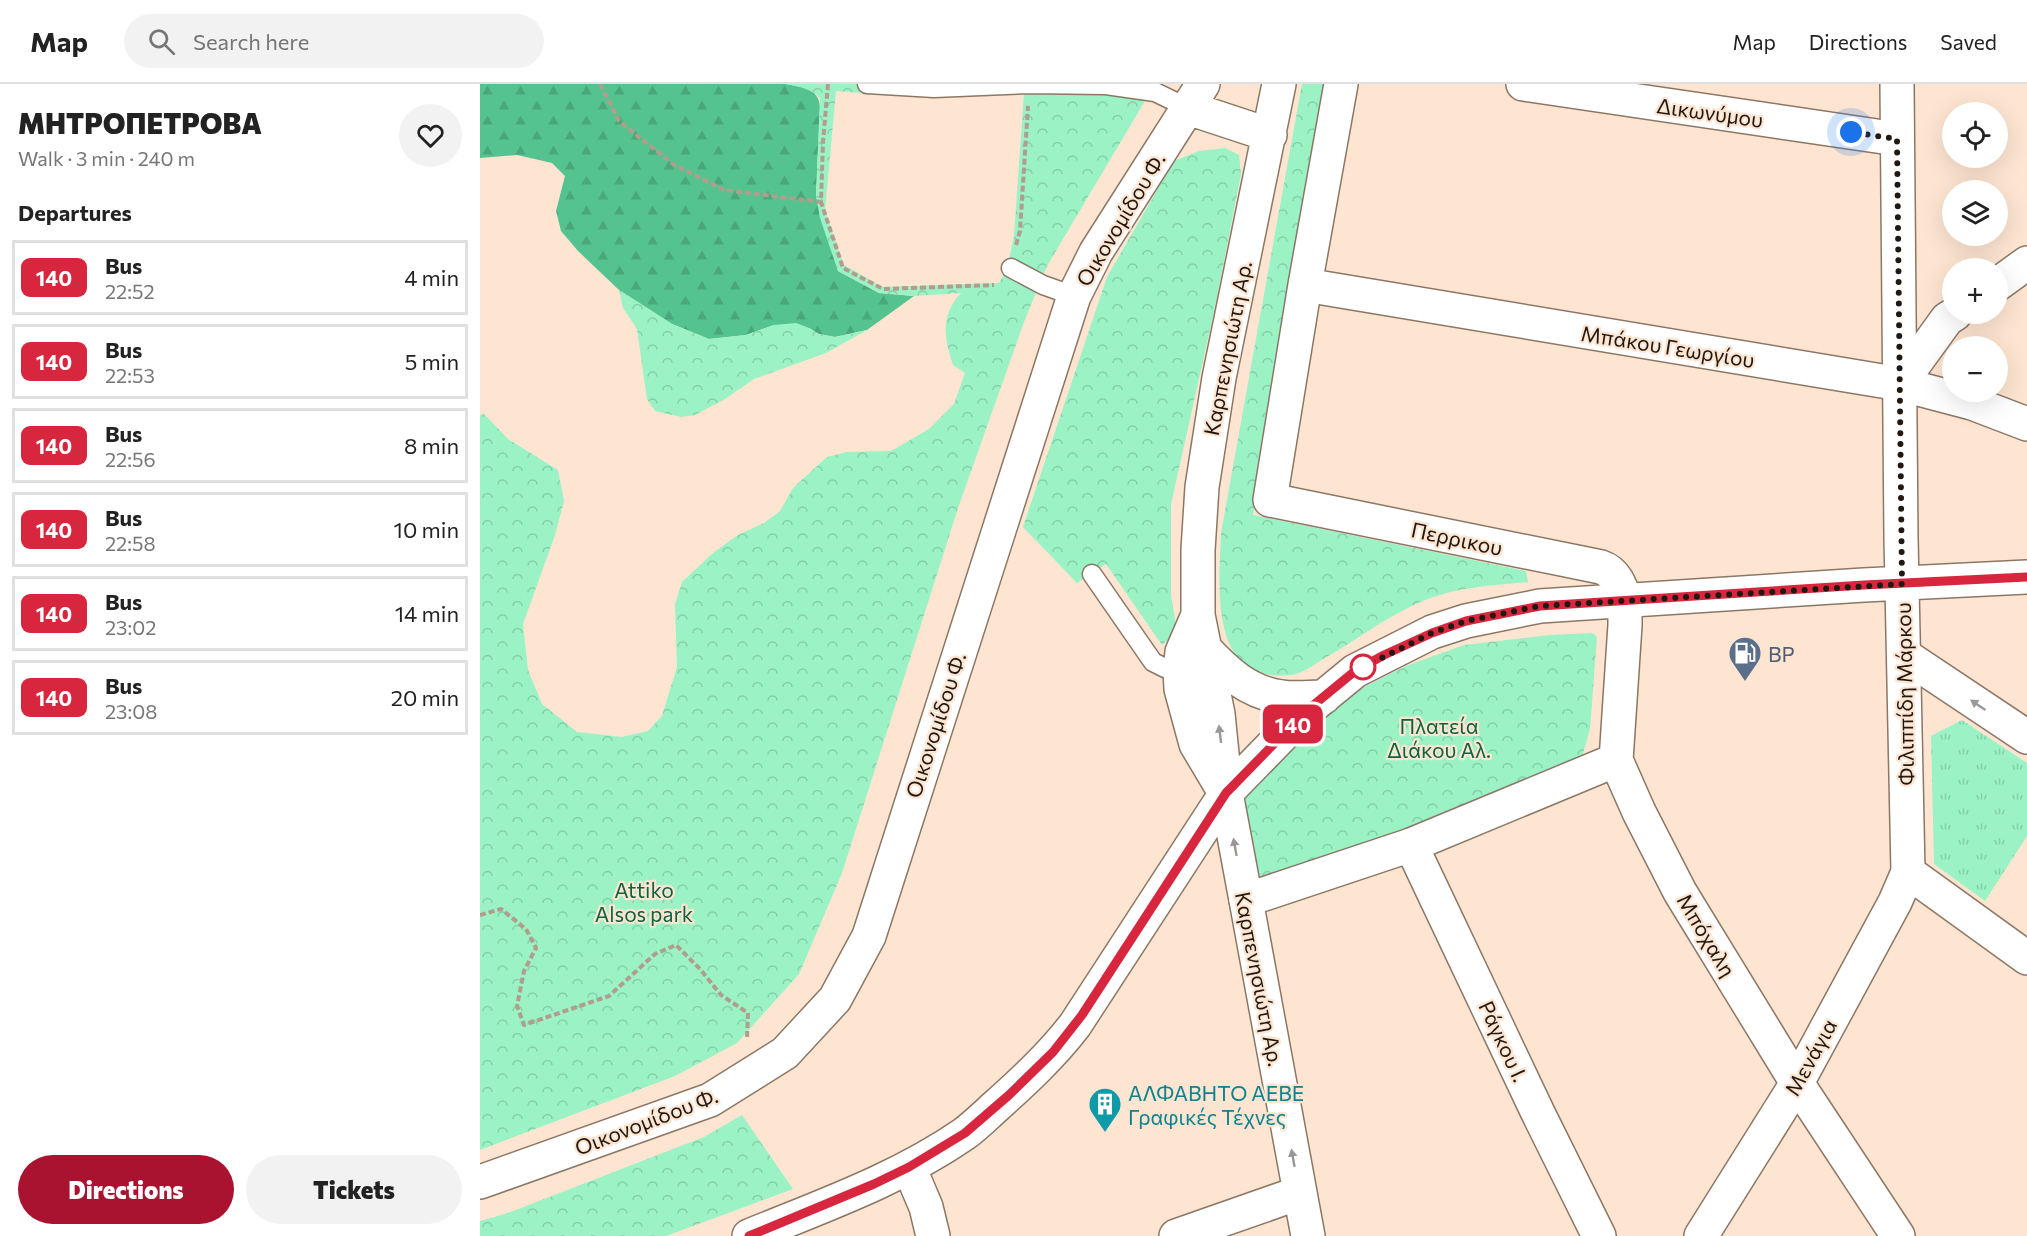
<!DOCTYPE html>
<meta charset="utf-8">
<style>
:root{--surface:#fff;--page:#f2f2f2;--text:#222;--muted:#767676;--line:#e0e0e0;--accent:#a9132f}
body{margin:0;font-family:Commissioner,sans-serif;background:var(--page);color:var(--text);height:100vh;display:flex;flex-direction:column;font-size:22px;white-space:nowrap}
*{box-sizing:border-box;margin:0}
p{font-size:20px;color:var(--muted)}
.icon{flex:none;width:33px;height:33px;fill:none;stroke:currentColor;stroke-width:2;stroke-linecap:round;stroke-linejoin:round}
.map{position:relative;flex:1;overflow:hidden}
.drawer{display:flex;flex-direction:column;background:var(--surface);width:480px}
.drawer>*{flex:none}
.badge{padding:0 12px;border-radius:9px;font-size:21px;line-height:39px}
.controls{position:absolute;left:1462px;top:18px;display:grid;gap:12px}
.controls a{display:grid;place-items:center;width:66px;height:66px;border-radius:50%;background:var(--surface);box-shadow:0 6px 24px #0002;font-size:30px}
.you{position:absolute;width:30px;height:30px;margin:-15px;border:4px solid #fff;border-radius:50%;background:#1a73e8;box-shadow:0 0 0 9px #1a73e833}
.map>.badge{position:absolute;translate:-50% -50%;box-shadow:0 0 0 3px #fff}
h2{padding:0 18px;font-size:22px;line-height:54px}
.round{display:grid;place-items:center;flex:none;width:63px;height:63px;border-radius:32px;background:var(--page)}
.headline{display:flex;align-items:center;justify-content:space-between;height:102px;padding:0 18px}
h1{font-size:28px;font-weight:800;line-height:45px}
.button{display:flex;gap:12px;margin-top:auto;padding:12px 18px}
.button a{flex:1;height:69px;border-radius:36px;background:var(--accent);color:#fff;font-size:24px;font-weight:800;line-height:69px;text-align:center}
.button a+a{background:var(--page);color:var(--text)}
ul{padding:0;list-style:none}
li{display:flex;align-items:center;gap:18px;height:75px;margin:0 12px 9px;padding:0 6px;border:3px solid var(--line);border-radius:0px}
li div{flex:1}
li b{display:block;font-size:22px}
li em{font-style:normal}
li .badge{min-width:66px;font-weight:700;text-align:center}
header{display:flex;align-items:center;gap:36px;box-sizing:border-box;height:84px;padding:0 30px;background:var(--surface);border-bottom:2px solid var(--line)}
header strong{font-size:28px}
nav{display:flex;gap:33px;margin-inline-start:auto;font-size:21px}
.search{width:420px;height:54px;background:var(--page);display:flex;align-items:center;gap:15px;box-sizing:border-box;padding:0 21px;border-radius:33px;color:var(--muted);font-size:22px}
main{display:flex;flex:1;min-height:0}
.map>svg:first-child{display:block}
.grass{fill:url(#grass-tufts)}
.forest{fill:url(#forest-firs)}
.park{fill:url(#park-crowns);fill-rule:evenodd}
.lines{fill:none;stroke-linecap:round;stroke-linejoin:round}
.lane-casing{stroke:#8c7765;stroke-width:21}
.street-casing{stroke:#8c7765;stroke-width:36}
.secondary-casing{stroke:#8c7765;stroke-width:36}
.path{stroke:#b09d8e;stroke-width:4;stroke-dasharray:6 3;stroke-linecap:butt}
.lane{stroke:#fff;stroke-width:18}
.street{stroke:#fff;stroke-width:33}
.secondary{stroke:#fff;stroke-width:33}
.oneway{fill:#9b9794}
.line-casing{stroke:#fff;stroke-width:14}
.line{stroke:#d7263d;stroke-width:9}
.walk{stroke:#201811;stroke-width:6;stroke-dasharray:0 10.8}
.stop-dot{fill:#fff;stroke:#d7263d;stroke-width:3}
.labels{text-anchor:middle;dominant-baseline:central;stroke-width:4.5;stroke-linejoin:round;paint-order:stroke}
.street-label{font-size:21px;fill:#201811;stroke:#fde5d1}
.service-label{font-size:21px;fill:#4e5e75;stroke:#fde5d1;text-anchor:start}
.park-label{font-size:21px;fill:#0c6241;stroke:#fde5d1}
.culture-label{font-size:21px;fill:#0d838f;stroke:#fde5d1;text-anchor:start}
</style>
<header>
<strong>Map</strong>
<div class="search"><svg class="icon" aria-label="search" viewBox="0 0 24 24"><circle cx="10" cy="10" r="6"/><path d="M15 15l6 6"/></svg>Search here</div>
<nav><a>Map</a><a>Directions</a><a>Saved</a></nav>
</header>
<main>
<section class="drawer">
<div class="headline"><div><h1>ΜΗΤΡΟΠΕΤΡΟΒΑ</h1><p>Walk · 3 min · 240 m</p></div><a class="round"><svg class="icon" aria-label="heart" viewBox="0 0 24 24"><path d="M12 20l-8-8c-3-5 5-10 8-4 3-6 11-1 8 4z"/></svg></a></div>
<h2>Departures</h2>
<ul>
<li><span class="badge" style="background:#d7263d;color:#fff">140</span><div><b>Bus</b><p>22:52</p></div><em>4 min</em></li>
<li><span class="badge" style="background:#d7263d;color:#fff">140</span><div><b>Bus</b><p>22:53</p></div><em>5 min</em></li>
<li><span class="badge" style="background:#d7263d;color:#fff">140</span><div><b>Bus</b><p>22:56</p></div><em>8 min</em></li>
<li><span class="badge" style="background:#d7263d;color:#fff">140</span><div><b>Bus</b><p>22:58</p></div><em>10 min</em></li>
<li><span class="badge" style="background:#d7263d;color:#fff">140</span><div><b>Bus</b><p>23:02</p></div><em>14 min</em></li>
<li><span class="badge" style="background:#d7263d;color:#fff">140</span><div><b>Bus</b><p>23:08</p></div><em>20 min</em></li>
</ul>
<div class="button"><a>Directions</a><a>Tickets</a></div>
</section>
<div class="map">
<svg width="1547" height="1152" viewBox="0 0 1547 1152">
<defs>
<pattern id="grass-tufts" width="24" height="20" patternUnits="userSpaceOnUse" patternTransform="scale(1.5)"><rect width="24" height="20" fill="#9af2c5"/><path d="M3 7l-1-3M5 7V3M7 7l1-3M15 17l-1-3M17 17v-4M19 17l1-3" fill="none" stroke="#84cfa8"/></pattern>
<pattern id="forest-firs" width="22" height="20" patternUnits="userSpaceOnUse" patternTransform="scale(1.5)"><rect width="22" height="20" fill="#55c390"/><path d="M5 1l3.5 6h-7zM16 11l3.5 6h-7z" fill="#4aa77b"/></pattern>
<pattern id="park-crowns" width="20" height="18" patternUnits="userSpaceOnUse" patternTransform="scale(1.5)"><rect width="20" height="18" fill="#9af2c5"/><path d="M2 6a3 3 0 1 1 6 0M12 15a3 3 0 1 1 6 0" fill="none" stroke="#84cfa8"/></pattern>
</defs>
<rect width="100%" height="100%" fill="#fde5d1"/>
<path class="grass" d="M1482,636L1547,679V752L1505,817L1454,780L1451,652Z"/>
<path class="forest" d="M0,0H306C321,3 339,4 340,23L336,112L358,187L399,209L434,212L387,246L355,253L339,250L329,244L294,241L266,251L229,255L192,240L139,206L98,167L81,147L76,127L85,92L72,79L37,71L0,74Z"/>
<path class="park" d="M306,0H675L567,182L544,238L478,424L362,789L319,890L257,959L195,992L0,1066V331L4,330L28,355L78,386L84,417L75,451L43,540L48,586L62,620L97,648L142,653L168,647L182,632L197,583L195,520L202,498L233,469L258,451L284,439L300,427L313,404L347,373L367,368L411,367L449,345L474,320L485,289L473,281C464,253 460,232 481,209L434,212L399,209L358,187L340,134L336,112L340,14C331,4 319,3 306,0ZM356,7L450,14L544,9L534,152L527,185L519,199L402,203L364,181L345,127Z
M822,0H853L773,431L1046,487L1048,498C1013,501 978,503 945,516C908,531 877,556 843,575C835,580 827,586 819,589C806,593 791,592 779,588C730,573 740,489 741,449Z
M745,64L759,71L761,90L735,223L691,420V511L697,548L682,561L626,480L597,499L543,443L627,193L694,77L719,67Z
M139,206L192,240L229,255L266,251L294,241L316,239L329,244L339,250L355,253L387,246L346,269L274,295L245,315L215,331L201,333L175,327L167,315L157,245L143,224Z
M1112,549L1117,553L1110,645L1102,673L782,805L763,712L849,625L888,601L926,582L984,561L1070,551Z
M262,1031L313,1105L186,1152H0V1137L28,1129L224,1053Z"/>
<g class="lines">
<defs>
<path id="lane" d="M387,0L454,4L549,0L626,1L675,8L708,24
M531,184L563,201L594,212
M612,490L673,578L685,584L700,586"/>
<path id="street" d="M861,0L825,201L790,416L1121,483C1136,488 1141,503 1145,516
M1043,0L1417,55
M1518,200L1547,179
M825,201L1420,300L1492,319L1547,340
M1420,300L1467,235L1475,230
M1424,571L1547,653
M931,761L1058,1029L1119,1152
M766,816L828,1152
M696,1152L819,1109
M1221,1152L1317,999L1415,818L1428,788"/>
<path id="secondary" d="M799,0L739,294L722,403L718,466V531L738,630L746,709L766,816L931,761L1136,676
M1417,0L1421,454L1428,788L1547,874
M708,24L790,51
M1145,516V541L1136,676L1159,728L1200,808L1317,999L1418,1152
M718,531L702,568L700,586L701,605L716,660L741,702
M724,564C746,588 769,609 802,613C815,615 830,613 844,613
M429,1083L446,1123L453,1152
M0,1098L230,1016L305,969L355,915L389,852L594,212L616,168L723,0
M269,1152C342,1122 419,1095 484,1050C495,1042 505,1032 515,1023C544,997 572,971 595,941L746,709L825,628L875,587L952,548L986,537L1060,522L1384,501L1547,493"/>
</defs>
<use href="#lane" class="lane-casing"/>
<use href="#street" class="street-casing"/>
<use href="#secondary" class="secondary-casing"/>
<path class="path" d="M120,0L139,37L193,80L244,106L341,118
M348,0L343,58L341,118L363,184L403,205L514,201
M536,161L540,147L548,22
M0,831L21,825L46,845L56,864L44,887L37,922L44,941L129,912L175,870L196,861L220,885L241,911L268,929L267,955"/>
<use href="#lane" class="lane"/>
<use href="#street" class="street"/>
<use href="#secondary" class="secondary"/>
</g>
<defs><path id="oneway-solid" d="M-6-.8H1V-3.2L6.5 0L1 3.2V.8H-6Z" transform="scale(1.5)"/></defs>
<g class="oneway">
<use href="#oneway-solid" transform="translate(1498 621) rotate(-146)"/>
<use href="#oneway-solid" transform="translate(740 650) rotate(-97)"/>
<use href="#oneway-solid" transform="translate(755 763) rotate(-100)"/>
<use href="#oneway-solid" transform="translate(813 1074) rotate(-100)"/>
</g>
<g class="lines">
<defs>
<path id="line" d="M269,1152L394,1100L429,1083L485,1049L529,1011L573,968L602,931L746,709L825,628L875,587L904,571L952,549L986,537L1060,522L1384,501L1547,493"/>
</defs>
<use href="#line" class="line-casing"/>
<use href="#line" class="line"/>
<path class="walk" d="M883,583L952,549L986,537L1060,522L1422,500L1417,55L1371,48"/>
</g>
<defs>
<symbol id="fuel-pin" viewBox="-11 -11 22 30"><path d="M0 17L-7.5 6A9.5 9.5 0 1 1 7.5 6Z" fill="#5c6f8a" stroke="#fde5d1"/><path d="M-5.5-6h7V0h2V4h1.3V-2.5L3-4.5l.8-.8L6-3V5H2.5V1h-1V6h-7ZM-4.2-4.7v3.2H.2V-4.7Z" fill="#fff"/></symbol>
<symbol id="building-pin" viewBox="-11 -11 22 30"><path d="M0 17L-7.5 6A9.5 9.5 0 1 1 7.5 6Z" fill="#0f9aa8" stroke="#fde5d1"/><path d="M-4-6H4V6H1V3H-1V6H-4ZM-2.5-4.3h1.7v1.8h-1.7ZM.8-4.3h1.7v1.8H.8ZM-2.5-1h1.7V.8h-1.7ZM.8-1h1.7V.8H.8Z" fill="#fff"/></symbol>
</defs>
<g fill-rule="evenodd">
<use href="#fuel-pin" x="1246" y="550" width="38" height="52"/>
<use href="#building-pin" x="606" y="1001" width="38" height="52"/>
</g>
<circle class="stop-dot" cx="883" cy="583" r="12"/>
<g class="labels">
<g class="street-label">
<text transform="translate(1230 28) rotate(8)">Δικωνύμου</text>
<text transform="translate(640 135) rotate(-59)">Οικονομίδου Φ.</text>
<text transform="translate(1188 262) rotate(9)">Μπάκου Γεωργίου</text>
<text transform="translate(747 264) rotate(-79)">Καρπενησιώτη Αρ.</text>
<text transform="translate(977 454) rotate(12)">Περρικου</text>
<text transform="translate(1424 610) rotate(-91)">Φιλιππίδη Μάρκου</text>
<text transform="translate(455 641) rotate(-72)">Οικονομίδου Φ.</text>
<text transform="translate(1227 851) rotate(59)">Μπόχαλη</text>
<text transform="translate(780 895) rotate(79)">Καρπενησιώτη Αρ.</text>
<text transform="translate(1024 957) rotate(65)">Ράγκου Ι.</text>
<text transform="translate(1330 973) rotate(-61)">Μενάγια</text>
<text transform="translate(166 1037) rotate(-21)">Οικονομίδου Φ.</text>
</g>
<g class="service-label">
<text x="1288" y="569">BP</text>
</g>
<g class="park-label">
<text x="959" y="641">Πλατεία<tspan x="959" dy="24">Διάκου Αλ.</tspan></text>
<text x="164" y="805">Attiko<tspan x="164" dy="24">Alsos park</tspan></text>
</g>
<g class="culture-label">
<text x="648" y="1008">ΑΛΦΑΒΗΤΟ ΑΕΒΕ<tspan x="648" dy="24">Γραφικές Τέχνες</tspan></text>
</g>
</g>
</svg>
<div class="controls">
<a><svg class="icon" aria-label="locate" viewBox="0 0 24 24"><circle cx="12" cy="12" r="6"/><path d="M12 2v4M12 18v4M2 12h4M18 12h4"/></svg></a>
<a><svg class="icon" aria-label="layers" viewBox="0 0 24 24"><path d="M12 4l9 5-9 5-9-5zM3 14l9 5 9-5"/></svg></a>
<a>+</a>
<a>−</a>
</div>
<div class="you" style="left:1371px;top:48px"></div>
<b class="badge" style="left:813px;top:640px;background:#d7263d;color:#fff">140</b>
</div>
</main>
